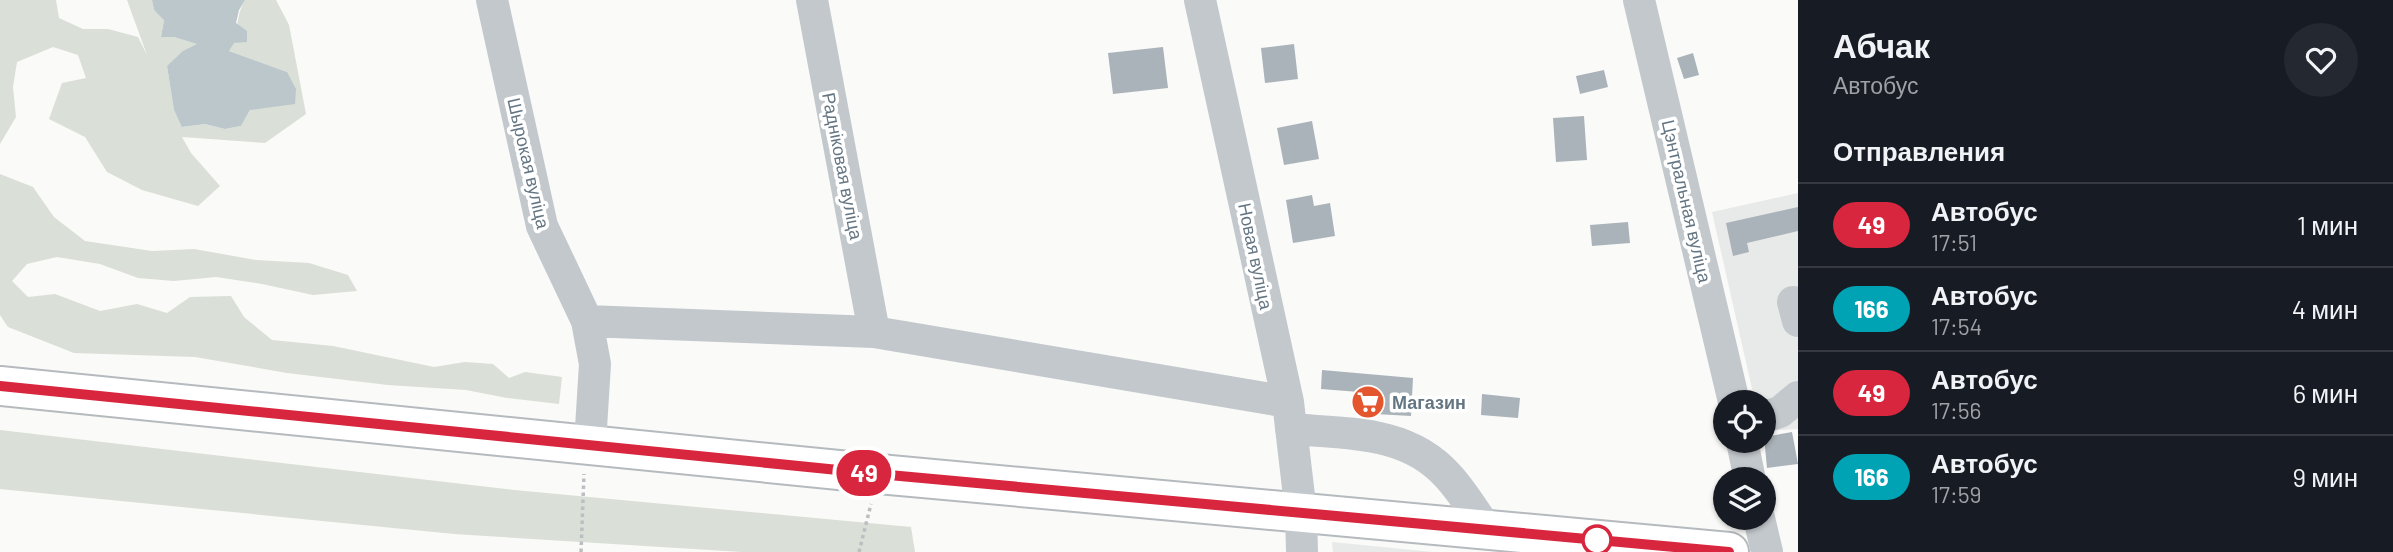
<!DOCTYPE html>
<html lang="ru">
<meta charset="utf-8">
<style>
:root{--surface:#171b24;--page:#242831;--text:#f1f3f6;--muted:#9ea1a6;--line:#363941}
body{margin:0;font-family:Barlow,sans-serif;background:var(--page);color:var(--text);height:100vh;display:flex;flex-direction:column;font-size:26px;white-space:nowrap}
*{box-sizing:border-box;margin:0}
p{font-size:23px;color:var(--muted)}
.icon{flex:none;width:38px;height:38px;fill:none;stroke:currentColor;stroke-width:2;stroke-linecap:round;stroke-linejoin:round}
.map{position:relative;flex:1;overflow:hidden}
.side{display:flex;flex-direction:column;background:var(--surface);width:595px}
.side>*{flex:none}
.badge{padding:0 14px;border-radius:23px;font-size:24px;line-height:46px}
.buttons{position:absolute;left:1713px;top:390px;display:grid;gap:14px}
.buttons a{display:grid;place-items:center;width:63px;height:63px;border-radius:50%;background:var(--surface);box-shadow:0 2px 5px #0004;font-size:35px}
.map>.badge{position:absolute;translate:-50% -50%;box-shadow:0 0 0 4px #fff}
h2{padding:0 35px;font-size:26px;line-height:63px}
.round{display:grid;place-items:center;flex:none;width:74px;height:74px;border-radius:37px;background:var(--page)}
.overview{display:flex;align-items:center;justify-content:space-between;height:119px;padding:0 35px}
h1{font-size:33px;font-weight:700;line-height:52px}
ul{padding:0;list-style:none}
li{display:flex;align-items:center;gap:21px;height:84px;padding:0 35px;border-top:2px solid var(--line)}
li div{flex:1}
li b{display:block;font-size:26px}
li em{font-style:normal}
li .badge{min-width:77px;font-weight:700;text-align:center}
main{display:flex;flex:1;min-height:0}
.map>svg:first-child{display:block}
.built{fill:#e8e9e9}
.green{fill:#dadfd7}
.water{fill:#bbc7cb}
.building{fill:#aab3b9}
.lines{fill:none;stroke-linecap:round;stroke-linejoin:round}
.major-casing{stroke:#b5babe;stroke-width:42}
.path{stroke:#bbbfc2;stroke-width:3.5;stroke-dasharray:3.5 3.5;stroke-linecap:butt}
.minor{stroke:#c3c8cc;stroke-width:32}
.major{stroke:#fff;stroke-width:38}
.line-casing{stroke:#fff;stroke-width:16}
.line{stroke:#d7263d;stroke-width:10}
.stop-dot{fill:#fff;stroke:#d7263d;stroke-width:3.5}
.labels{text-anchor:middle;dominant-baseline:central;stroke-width:7;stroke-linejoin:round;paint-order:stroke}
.street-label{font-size:18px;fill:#657683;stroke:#fff}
.poi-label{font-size:18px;font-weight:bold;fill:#657683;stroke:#fff;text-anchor:start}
</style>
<main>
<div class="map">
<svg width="1798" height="552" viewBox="0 0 1798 552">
<rect width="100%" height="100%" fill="#fafaf8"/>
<path class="built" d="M1798,193V429L1764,431V402H1755L1712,212Z
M1332,542L1433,552H1333Z"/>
<path class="green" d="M0,0H56L59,18L83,29H108L138,37L147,55L127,0H152L154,10L164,19L161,37H174L198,44L167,66L174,110L183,127L205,124L225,129L241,126L250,110L287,72L229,51C239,36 235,16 245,0H276L289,25L306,114L265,143L182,137L191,153L220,186L198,206L142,190L107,172L85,137L49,119L62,83L86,78L78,55L53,47L17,62L13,87L16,117L0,144Z
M0,174L33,187L54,217L85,241L152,251L194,249L256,260L309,263L348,275L357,291L313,295L262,284L216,277L174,281L138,278L100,264L57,257L27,264L12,281L28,297L55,294L100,311L137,304L167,313L190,297L231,296L244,317L272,340L333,346L434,367L465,362L493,364L509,378L525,372L562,377L559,404L507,398L466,390L388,385L287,373L195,357L74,353L8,327L0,315Z
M0,430L514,490L911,527L915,552H742L454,534L0,489Z"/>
<path class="water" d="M152,0H245L239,10L236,23L247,31V42L234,43L229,51L287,72L296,89L295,104L250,110L241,126L225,129L205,124L182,127L174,110L167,66L183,51L197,44L174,37H161L164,20L154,10Z"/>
<path class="building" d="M1294,44L1298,79L1265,83L1261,48Z
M1163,47L1168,88L1113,94L1108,53Z
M1693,53L1699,75L1684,79L1677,58Z
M1604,70L1608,87L1580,94L1576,76Z
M1584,116L1587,160L1556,162L1553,118Z
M1312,121L1319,159L1284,165L1277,128Z
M1312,195L1314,206L1330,203L1335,236L1293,243L1286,200Z
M1798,207V231L1747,243L1749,252L1733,256L1726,223Z
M1628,222L1630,243L1592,246L1590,225Z
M1322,370L1413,378L1411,416L1358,413L1359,392L1321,389Z
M1482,394L1520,398L1518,418L1481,415Z
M1792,432L1798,464L1767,468L1764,437Z"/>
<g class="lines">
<defs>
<path id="major" d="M0,386L879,474L1729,552"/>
</defs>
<use href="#major" class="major-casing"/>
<path class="path" d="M581,552L584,474
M859,552L871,504"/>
<path class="minor" d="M492,0L542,226L587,321L595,364L590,444
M812,0L874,332
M1200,0L1288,402L1301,513L1302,552
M1639,0L1734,402
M1793,302L1798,321
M587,321L874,332L1288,402
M1764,417L1780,412L1798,397
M1291,429C1347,434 1407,430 1448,476C1463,492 1474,512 1487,529
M1742,441L1750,480
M1759,518L1767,552"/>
<use href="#major" class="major"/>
</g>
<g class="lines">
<defs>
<path id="line" d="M0,386L878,474L1729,552"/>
</defs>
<use href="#line" class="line-casing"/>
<use href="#line" class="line"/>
</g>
<defs>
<symbol id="supermarket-disc" viewBox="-11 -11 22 22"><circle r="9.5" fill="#e4572e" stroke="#fff"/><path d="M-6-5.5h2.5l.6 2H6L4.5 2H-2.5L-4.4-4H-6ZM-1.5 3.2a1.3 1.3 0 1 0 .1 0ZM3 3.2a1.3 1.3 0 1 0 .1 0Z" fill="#fff"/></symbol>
</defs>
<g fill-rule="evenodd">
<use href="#supermarket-disc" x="1349" y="383" width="38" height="38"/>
</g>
<circle class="stop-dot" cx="1597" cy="540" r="14"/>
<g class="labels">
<g class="street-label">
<text transform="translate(529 163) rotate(77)">Шырокая вуліца</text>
<text transform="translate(843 166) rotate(79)">Радніковая вуліца</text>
<text transform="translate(1687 201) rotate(77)">Цэнтральная вуліца</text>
<text transform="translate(1256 256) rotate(78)">Новая вуліца</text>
</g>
<g class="poi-label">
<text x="1392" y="402">Магазин</text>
</g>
</g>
</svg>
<div class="buttons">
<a><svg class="icon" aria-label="locate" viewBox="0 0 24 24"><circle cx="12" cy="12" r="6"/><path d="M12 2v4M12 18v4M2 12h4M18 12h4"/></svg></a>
<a><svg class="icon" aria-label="layers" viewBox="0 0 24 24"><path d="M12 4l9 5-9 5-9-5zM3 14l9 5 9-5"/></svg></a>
</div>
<b class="badge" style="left:864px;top:473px;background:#d7263d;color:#fff">49</b>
</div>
<section class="side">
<div class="overview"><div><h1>Абчак</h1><p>Автобус</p></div><a class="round"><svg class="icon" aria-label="heart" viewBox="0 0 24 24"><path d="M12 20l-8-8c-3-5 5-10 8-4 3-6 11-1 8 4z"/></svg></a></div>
<h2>Отправления</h2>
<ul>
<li><span class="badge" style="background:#d7263d;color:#fff">49</span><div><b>Автобус</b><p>17:51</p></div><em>1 мин</em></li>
<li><span class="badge" style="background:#00a3b4;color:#fff">166</span><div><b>Автобус</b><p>17:54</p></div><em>4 мин</em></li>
<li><span class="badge" style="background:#d7263d;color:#fff">49</span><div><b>Автобус</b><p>17:56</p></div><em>6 мин</em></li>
<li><span class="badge" style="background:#00a3b4;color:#fff">166</span><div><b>Автобус</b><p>17:59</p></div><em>9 мин</em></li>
</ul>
</section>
</main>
